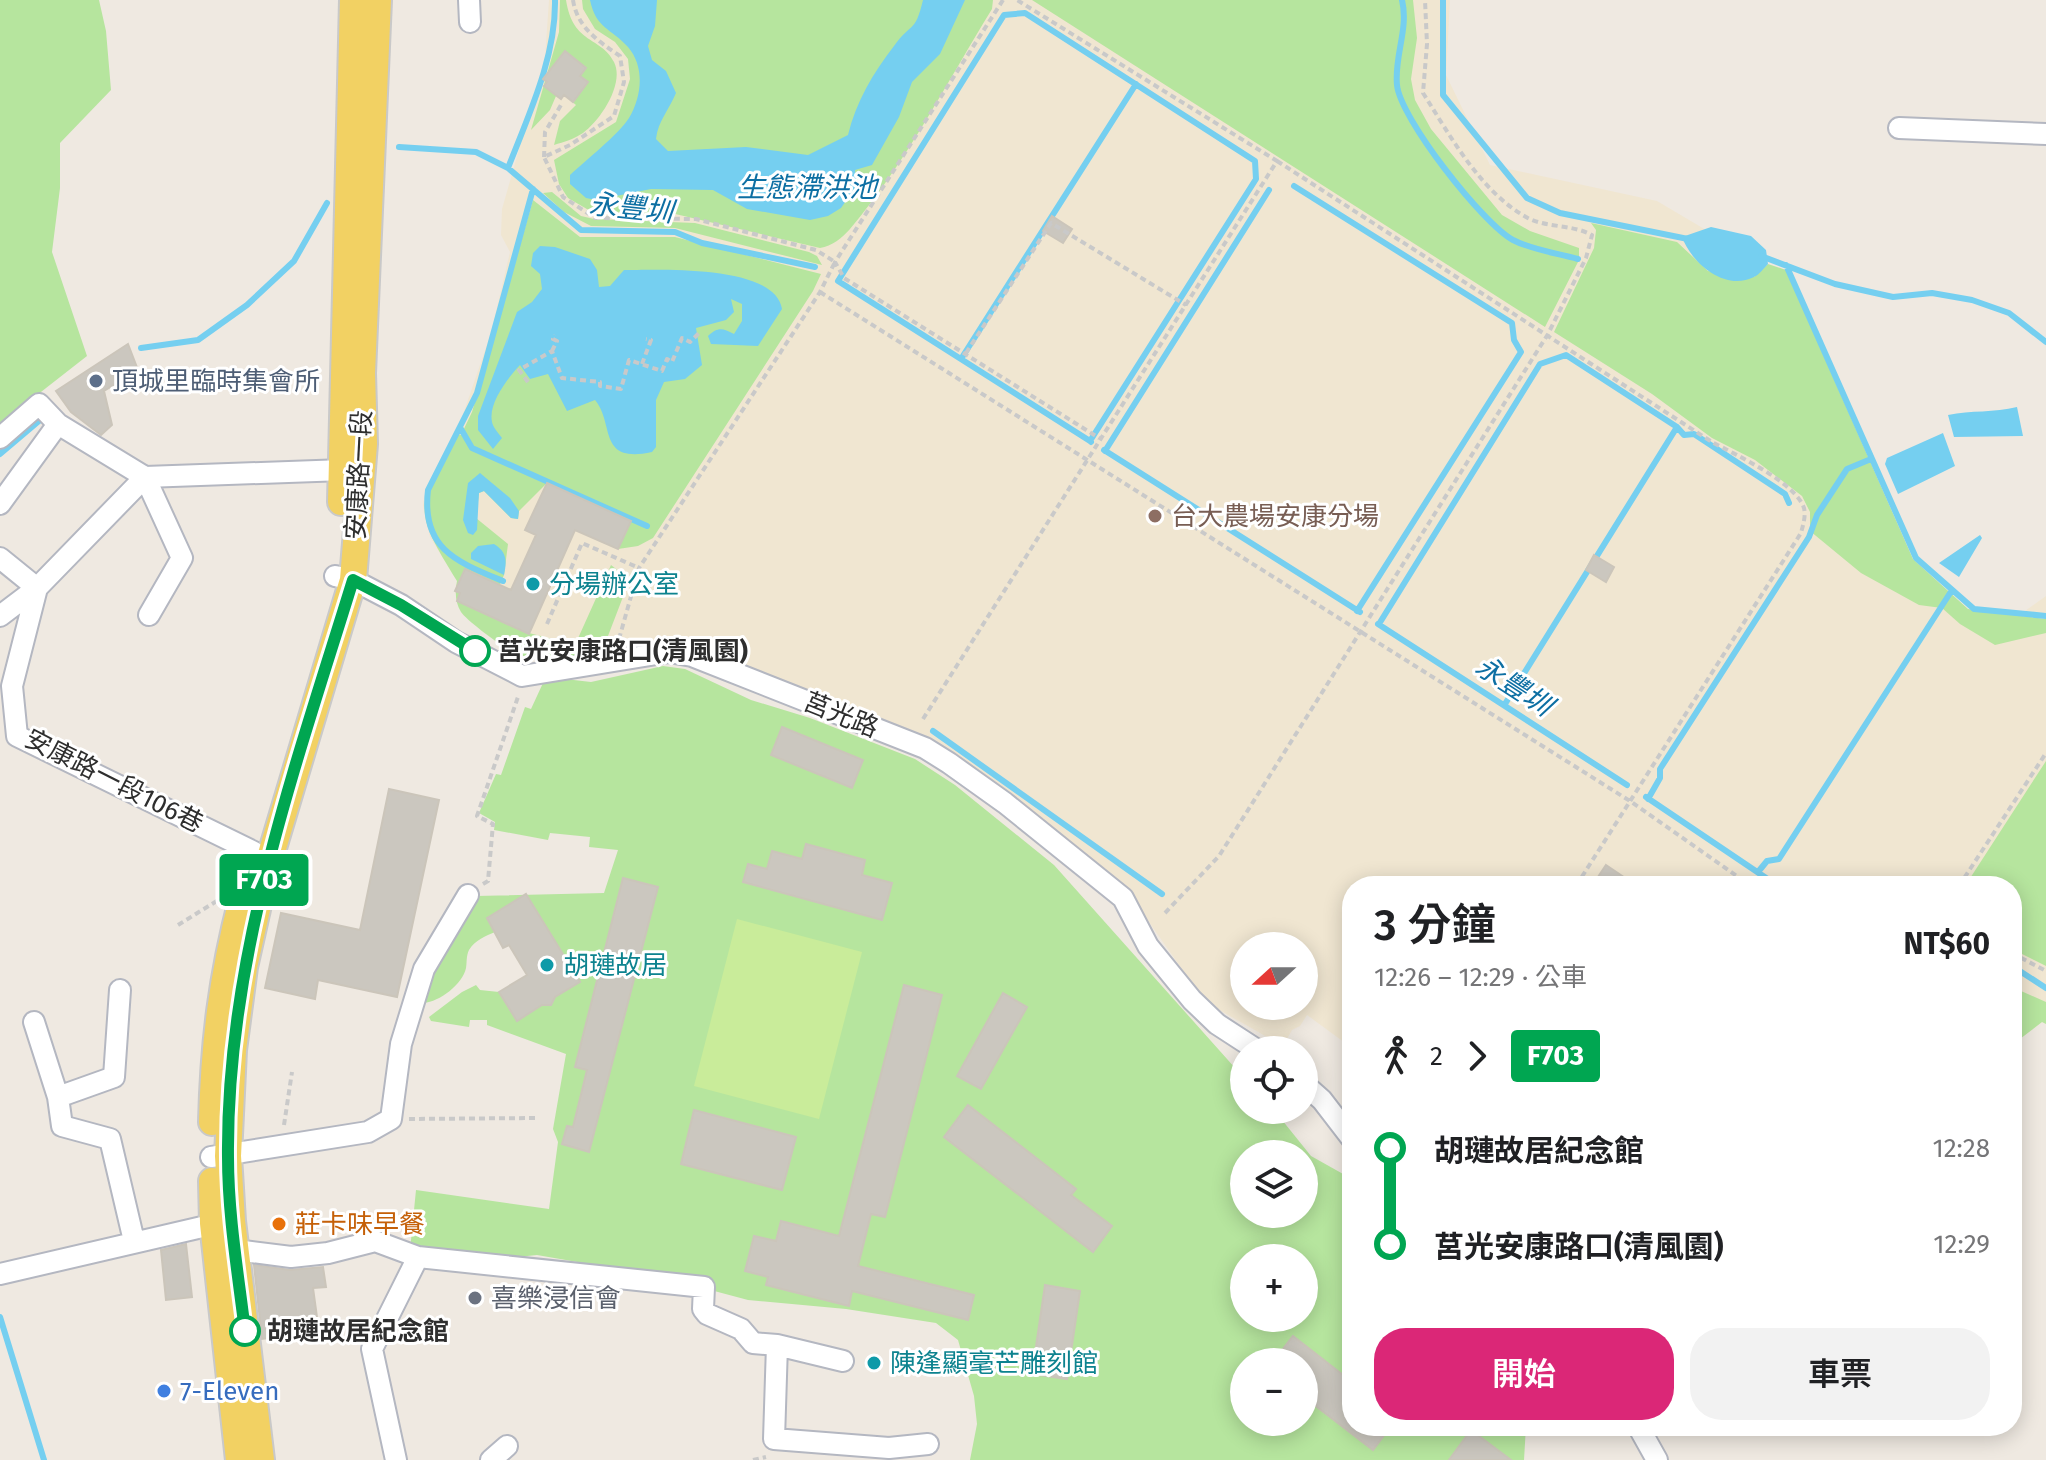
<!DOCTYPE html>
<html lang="zh-TW">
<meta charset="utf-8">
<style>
:root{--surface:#fff;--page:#f2f2f2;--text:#202124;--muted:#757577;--accent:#db2777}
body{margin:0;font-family:"Fira Sans","Noto Sans TC",sans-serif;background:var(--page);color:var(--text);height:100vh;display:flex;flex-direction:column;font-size:30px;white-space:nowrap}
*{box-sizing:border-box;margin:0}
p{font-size:26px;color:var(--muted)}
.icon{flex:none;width:44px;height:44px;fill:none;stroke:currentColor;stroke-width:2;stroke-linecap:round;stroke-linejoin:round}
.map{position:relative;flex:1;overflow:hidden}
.details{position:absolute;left:1342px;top:876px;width:680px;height:560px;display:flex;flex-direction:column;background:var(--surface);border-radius:32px;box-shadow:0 4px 20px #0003}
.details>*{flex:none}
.badge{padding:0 16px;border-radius:6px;font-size:28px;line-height:52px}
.needle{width:52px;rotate:249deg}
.controls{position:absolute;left:1230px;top:932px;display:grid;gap:16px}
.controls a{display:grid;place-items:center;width:88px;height:88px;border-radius:50%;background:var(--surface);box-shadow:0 4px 20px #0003;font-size:40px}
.map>.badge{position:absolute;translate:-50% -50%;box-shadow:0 0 0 4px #fff}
.legs{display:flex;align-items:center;gap:12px;height:88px;padding:0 32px;font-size:26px}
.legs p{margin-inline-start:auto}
.overview{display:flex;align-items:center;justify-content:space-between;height:136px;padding:0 32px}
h1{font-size:44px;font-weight:600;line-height:60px}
.cta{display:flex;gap:16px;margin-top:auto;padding:16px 32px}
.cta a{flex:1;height:92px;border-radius:32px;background:var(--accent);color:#fff;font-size:32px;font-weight:600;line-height:92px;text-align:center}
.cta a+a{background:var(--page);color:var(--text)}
ul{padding:0 32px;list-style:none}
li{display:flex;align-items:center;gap:28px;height:96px;font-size:30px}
li i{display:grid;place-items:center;width:12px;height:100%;margin:0 10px;background:currentColor}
li i::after{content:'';width:20px;height:20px;margin:-10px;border:6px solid;border-radius:50%;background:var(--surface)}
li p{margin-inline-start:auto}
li:first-child i{background:linear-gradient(#0000 50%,currentColor 0)}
li:last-child i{background:linear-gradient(currentColor 50%,#0000 0)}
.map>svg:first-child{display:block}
.education{fill:#f0e6d1;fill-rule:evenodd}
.green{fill:#b6e59e;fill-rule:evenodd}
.pitch{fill:#c9ec9a}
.water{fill:#75cff0}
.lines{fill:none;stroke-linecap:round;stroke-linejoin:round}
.stream{stroke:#75cff0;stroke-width:6}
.building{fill:#cbc7bf;stroke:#cbc5ba;stroke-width:2}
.minor-casing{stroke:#b4b7c1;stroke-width:24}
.major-casing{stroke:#c9c9c9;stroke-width:30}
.path{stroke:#c9c9c9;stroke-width:4;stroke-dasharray:6 4;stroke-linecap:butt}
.minor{stroke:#fff;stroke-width:20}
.major{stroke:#f2d163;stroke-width:26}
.line-1-casing{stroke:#fff;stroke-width:18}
.line-1{stroke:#00a651;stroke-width:12}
.service-dot{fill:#5c6f8a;stroke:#fff;stroke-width:3}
.education-dot{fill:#8d6e63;stroke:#fff;stroke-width:3}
.culture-dot{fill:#0f9aa8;stroke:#fff;stroke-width:3}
.stop-1-dot{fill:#fff;stroke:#00a651;stroke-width:4}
.food-dot{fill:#e8710a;stroke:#fff;stroke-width:3}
.worship-dot{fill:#6b7280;stroke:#fff;stroke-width:3}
.shop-dot{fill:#3f7fe0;stroke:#fff;stroke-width:3}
.labels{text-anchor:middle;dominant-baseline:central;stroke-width:6;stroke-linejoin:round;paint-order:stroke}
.service-label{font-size:26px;fill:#4e5e75;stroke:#fff;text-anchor:start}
.street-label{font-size:26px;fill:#2e2e2e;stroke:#fff}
.education-label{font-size:26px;fill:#785e54;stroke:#fff;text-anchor:start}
.culture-label{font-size:26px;fill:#0d838f;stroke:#fff;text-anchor:start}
.stop-label{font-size:26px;font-weight:bold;fill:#2e2e2e;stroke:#fff;text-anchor:start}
.food-label{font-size:26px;fill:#c56008;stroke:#fff;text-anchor:start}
.worship-label{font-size:26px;fill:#5b616d;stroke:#fff;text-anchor:start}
.shop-label{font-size:26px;fill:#366cbe;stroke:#fff;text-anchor:start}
.water-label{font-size:28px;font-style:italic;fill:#0d6fa3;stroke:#fff}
</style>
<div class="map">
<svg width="2046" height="1460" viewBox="0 0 2046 1460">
<rect width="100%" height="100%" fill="#efe9e1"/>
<path class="education" d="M549,0H1450L1446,75L1490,165L1657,201L1772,269L1889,527L1959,621H2011L2046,596V1024L2042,1022L2012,1045V886H1352V1048L1307,1015L1300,1026L1292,1030L1283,1046L1214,1007L1196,989L1120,881L994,783L925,738L854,706L801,690L677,639L648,645L633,640L603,649L598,654L513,653L462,614L455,591L457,581L430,537L423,505L426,489L458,429L491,333L510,252L501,235L502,209L545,58ZM1244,946H1304V1006H1244Z"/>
<path class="green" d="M0,0H99L106,31L111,90L60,143V188L52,252L87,356L0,424Z
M560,0H566C573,45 601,36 614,62C625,84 600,121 583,133C574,139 564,142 554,145L560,121L576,105L564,95L561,99L556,96L550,110L531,130L559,32Z
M582,0H993L992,9C947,82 906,163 850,229C842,238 832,246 820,248L671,213L592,212L568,198L559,184L554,160L616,122L630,79L628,59L615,42L595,29L583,9Z
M1032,0H1413L1417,38L1411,79L1415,100L1431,129L1502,215L1530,231L1579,248V260L1545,327Z
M552,192L581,216L594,219L695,223L809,252L817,256L822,265L675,228L591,226L564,212L543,193Z
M533,200L580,237H675L821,274L813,291L653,538L638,546L618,549L630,521L547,483L519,511L518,519L511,518L484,491L479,493L476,518L508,544L504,575L487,614L529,633L575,645L611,565L625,576L626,589L603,649C590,663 534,661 517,654C506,650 467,621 461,612C455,602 455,592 457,581C412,508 416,508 456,433L461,435L472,412Z
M1591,223L1677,242L1708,271L1754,277L1768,264L1786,270L1913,559L1968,609L2046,619V633L1995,645L1960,624L1942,608L1919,605L1861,573L1810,531V512L1802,496L1755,460L1712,438L1652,394L1554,332L1594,248L1596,230Z
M663,666L685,669L751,700L810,718L915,759L955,785L1054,865L1244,1078V1110H1274L1311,1156L1352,1179V1426H1526L1524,1460H970L977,1424L974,1396L958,1340L936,1323L846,1309L748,1300L658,1276L537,1255L508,1258L410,1250L416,1190L549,1209L558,1142L553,1129L566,1054L487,1025V1020H470L469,1027L431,1021L429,1017L462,992L476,985L480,990L499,992L517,1021L542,1005H551L555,997L579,982L526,894L487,918L495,932C486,936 475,940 469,950C466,956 467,963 466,968C463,984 439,1002 424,1003L436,963L476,896L604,893L618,850L589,847L590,837L550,833L548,840L494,830L495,822L479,813L496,774L501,775L525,707L531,709L543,683L539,676L591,682ZM1244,1154H1304V1214H1244ZM1244,1258H1304V1318H1244ZM1244,1362H1304V1422H1244Z
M2046,761V966L2012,949V886H1965Z
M2012,987L2046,1002V1024L2042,1022L2012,1045Z"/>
<path class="pitch" d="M737,919L862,952L819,1119L694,1086Z"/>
<path class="water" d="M590,0H657L655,26L648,46L652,60L666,71L676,93C669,110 658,121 656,139L668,151L746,147L808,155L848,135C856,102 873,73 894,46C911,22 915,34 923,0H965L940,54L912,82L899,117L872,165L855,170L857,185L841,208L828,216L810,220L747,209L713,190L651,189L596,200L586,198L570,184V175C585,161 619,134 629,118C642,96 645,67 628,47C611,28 596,29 590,0Z
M1711,227L1751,236L1766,250L1768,264C1764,268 1759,275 1754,277C1724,292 1691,262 1682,237Z
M540,246L555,247L590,259L597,270L599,287L610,286L624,270C659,270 775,264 782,309L758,346L711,344L708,336C718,327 722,328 734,334L742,321V304L731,299L734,312L726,320L696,328L702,365L685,379L664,382L656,400V447L652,452C597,464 615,424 595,400L567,411L548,374L530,379L520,365C508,378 488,403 492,422C493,427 498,433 502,438L493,449L478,430V416L517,312L532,302L542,289L540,274L531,266L533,253Z
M2017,407L2023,436L1954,437L1948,415C1971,410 1994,413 2017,407Z
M1943,433L1955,466L1898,494L1885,464L1887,458Z
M480,473L510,498L519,511L518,519L511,518L484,491L479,493L477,530L473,535L468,533L463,520L468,483Z
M1980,535L1982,538L1959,577L1939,563Z
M494,544C507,552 507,561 504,575L471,559V553L478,546Z"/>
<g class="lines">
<path class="stream" d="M1402,0C1409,29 1394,56 1397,85C1400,118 1483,224 1513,240C1532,250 1557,253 1578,259
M1443,0V95L1527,198L1560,213L1688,239
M399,147L476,152L508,168L581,230L675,232L702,243L815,267
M508,168C529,114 556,57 555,0
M1294,186L1512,323L1514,340L1521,352L1357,611
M1761,256L1835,284L1893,297L1932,293L1972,300L2009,313L2046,342
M1786,265L1916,558L1974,609L2046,616
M141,348L198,340L247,305L294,261L327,203
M961,359L1136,84
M1677,427L1684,435L1694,434L1785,494L1789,503
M461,429L472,448L647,526
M1090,441L1256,179L1255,161L1025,13L1004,15L838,281L1090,441L1091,442
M1104,450L1360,612
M1105,451L1269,190
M0,454L46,415
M503,581C457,562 421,549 428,490L477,393L533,189
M1378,624L1627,785
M1379,624L1540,364L1566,355L1677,427L1505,704
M933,731L1162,894
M1646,797L1778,886
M1648,799L1660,778V769L1809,537L1817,515L1847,469L1871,459
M1758,872L1767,861L1779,859L1952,590
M2012,966L2046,988
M0,1317L44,1460"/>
</g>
<path class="building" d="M565,51L586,68L580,76L588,82L573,102L564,95L561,99L553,93L544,86L547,82L543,79Z
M1052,216L1072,229L1063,243L1043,231Z
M128,344L138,370L104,391L112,425L101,435L71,412L56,391Z
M547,483L631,521L618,549L575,530L529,634L457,601L460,593L455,591L465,569L511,590L536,535L525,530Z
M1594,555L1614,567L1606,582L1586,570Z
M782,727L863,760L852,788L771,755Z
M389,789L439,800L397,997L318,980L315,999L265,988L281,913L360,930Z
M806,844L865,860L862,875L892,883L882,920L743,882L748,864L767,869L772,851L802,859Z
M1606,865L1637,886H1592Z
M623,878L658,887L589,1152L562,1144L567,1126L573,1127L587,1070L575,1067Z
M526,894L580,982L555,997L551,1005H542L517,1021L499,992L527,975L509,945L503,948L487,918Z
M904,985L942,995L885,1217L871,1214L858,1266L974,1295L968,1320L852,1291L849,1306L766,1285L768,1277L745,1271L754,1236L776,1241L781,1221L839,1236Z
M1003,993L1027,1007L981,1089L957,1076Z
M968,1105L1076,1189L1071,1195L1112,1226L1093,1252L944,1137Z
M694,1110L796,1137L782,1190L681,1164Z
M186,1244L192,1297L166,1300L161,1250Z
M254,1265L290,1270L323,1267L326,1287L313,1288L319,1332L262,1339Z
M1045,1285L1080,1291L1067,1379L1032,1374Z
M1293,1336L1352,1382V1426H1391L1373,1450L1304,1397V1362H1273Z
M1471,1430L1511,1460H1449Z"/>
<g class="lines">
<defs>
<path id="minor" d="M469,0L470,22
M1899,128L2046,134
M0,438L39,404L58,424
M0,504L58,424L145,477L344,470
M0,558L37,588L145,477L182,558L149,615
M335,576L353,580L401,605L456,642L522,676L669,652L692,656L925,748L949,763L1005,803L1123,898L1148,946L1192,1000L1217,1024L1257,1050
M0,616L37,588L12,686L17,736L254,852
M120,990L114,1077L58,1097L62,1126L110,1139L134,1241
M34,1022L58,1097
M1304,1084L1322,1100L1352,1139
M211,1157L368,1132L391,1119L401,1044L424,969L468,895
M236,1250L291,1257L328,1253L375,1241L418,1257L704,1287L703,1309L707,1314L741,1329L753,1343L777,1345L843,1361
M0,1274L228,1221
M777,1345L774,1439L889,1448L928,1444
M1638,1426L1657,1460
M396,1460L372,1349L418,1257
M491,1460L507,1446"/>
<path id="major" d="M341,502L353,0
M212,1122C214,1042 222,977 242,900
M212,1181L213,1223L239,1460
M261,1460L232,1221L228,1156L233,1050L244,967L264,878L353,580L364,444L362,373L378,0"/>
</defs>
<use href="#minor" class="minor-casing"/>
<use href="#major" class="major-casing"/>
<path class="path" d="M573,0C577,27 598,41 620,56L624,82L614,116L570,145L544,157L563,197L595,218L696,219L816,250L835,262L820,292L639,568L619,639
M1003,0L835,262L844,278L1099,438
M544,157L545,132L561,105
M1277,161L1712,442C1736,455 1795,482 1804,508C1806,516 1803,525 1801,533L1576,886
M820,292L1630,801L1751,886
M552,351L557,341L553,339L555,335
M966,353L1051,223L1186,305
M642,364L651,340L646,339
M528,382L519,370L552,351L562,378L600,382V386L621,389L629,360L662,371L667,359L672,362L682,338L690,342L700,332
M547,624L582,543L639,568
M923,719L1277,161L1017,0
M483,884L488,881L493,824L477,816L519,694
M1959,886L2046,753
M1165,913L1219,856L1548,334L1586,258L1592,235C1572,224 1545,228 1526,217C1480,191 1451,137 1423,93L1427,44L1425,0
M178,925L220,899
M2012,953L2046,971
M409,1119L535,1118
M284,1125L292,1072
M753,1460L766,1457"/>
<use href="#minor" class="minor"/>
<use href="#major" class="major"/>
</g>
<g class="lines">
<defs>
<path id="line-1" d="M245,1331C238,1273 228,1215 228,1157C226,958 295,768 353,580L401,605L475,651"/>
</defs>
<use href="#line-1" class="line-1-casing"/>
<use href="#line-1" class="line-1"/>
</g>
<circle class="service-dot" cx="96" cy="381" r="8"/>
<circle class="education-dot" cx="1155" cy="516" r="8"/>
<g class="culture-dot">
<circle cx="533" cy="584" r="8"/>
<circle cx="547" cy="965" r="8"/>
<circle cx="874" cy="1363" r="8"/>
</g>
<g class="stop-1-dot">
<circle cx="475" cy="651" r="14"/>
<circle cx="245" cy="1331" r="14"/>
</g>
<circle class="food-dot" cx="279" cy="1224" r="8"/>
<circle class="worship-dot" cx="475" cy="1298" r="8"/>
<circle class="shop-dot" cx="164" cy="1391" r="8"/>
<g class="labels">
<g class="service-label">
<text x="112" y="381">頂城里臨時集會所</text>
</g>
<g class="street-label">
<text transform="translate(359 475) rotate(-87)">安康路一段</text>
<text transform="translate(841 715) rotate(22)">莒光路</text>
<text transform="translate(114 781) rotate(27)">安康路一段106巷</text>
</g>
<g class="education-label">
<text x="1171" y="516">台大農場安康分場</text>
</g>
<g class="culture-label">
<text x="549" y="584">分場辦公室</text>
<text x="563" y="965">胡璉故居</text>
<text x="890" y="1363">陳逢顯毫芒雕刻館</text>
</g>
<g class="stop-label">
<text x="497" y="651">莒光安康路口(清風園)</text>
<text x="267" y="1331">胡璉故居紀念館</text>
</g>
<g class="food-label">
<text x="295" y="1224">莊卡味早餐</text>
</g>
<g class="worship-label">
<text x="491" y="1298">喜樂浸信會</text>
</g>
<g class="shop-label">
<text x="180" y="1391">7-Eleven</text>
</g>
<g class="water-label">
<text x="807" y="187">生態滯洪池</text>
<text transform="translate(631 208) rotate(6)">永豐圳</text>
<text transform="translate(1514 686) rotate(33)">永豐圳</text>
</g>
</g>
</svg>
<div class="controls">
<a><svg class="needle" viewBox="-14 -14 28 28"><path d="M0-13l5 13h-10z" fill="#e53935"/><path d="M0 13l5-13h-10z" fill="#757577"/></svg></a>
<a><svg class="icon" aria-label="locate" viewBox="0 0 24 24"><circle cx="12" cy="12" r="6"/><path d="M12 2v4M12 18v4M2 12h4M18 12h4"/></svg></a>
<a><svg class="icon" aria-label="layers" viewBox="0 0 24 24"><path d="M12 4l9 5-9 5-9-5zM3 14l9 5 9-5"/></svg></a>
<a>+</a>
<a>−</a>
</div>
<b class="badge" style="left:264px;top:880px;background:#00a651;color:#fff">F703</b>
<section class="details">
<div class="overview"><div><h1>3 分鐘</h1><p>12:26 – 12:29 · 公車</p></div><b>NT$60</b></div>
<div class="legs"><svg class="icon" aria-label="walk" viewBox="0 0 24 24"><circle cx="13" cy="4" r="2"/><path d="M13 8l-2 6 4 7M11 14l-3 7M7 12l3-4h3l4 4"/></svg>2<svg class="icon" aria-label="forward" viewBox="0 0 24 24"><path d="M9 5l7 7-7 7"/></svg><b class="badge" style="background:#00a651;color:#fff">F703</b></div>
<ul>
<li><i style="color:#00a651"></i><b>胡璉故居紀念館</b><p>12:28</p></li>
<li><i style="color:#00a651"></i><b>莒光安康路口(清風園)</b><p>12:29</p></li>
</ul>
<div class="cta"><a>開始</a><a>車票</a></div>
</section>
</div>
